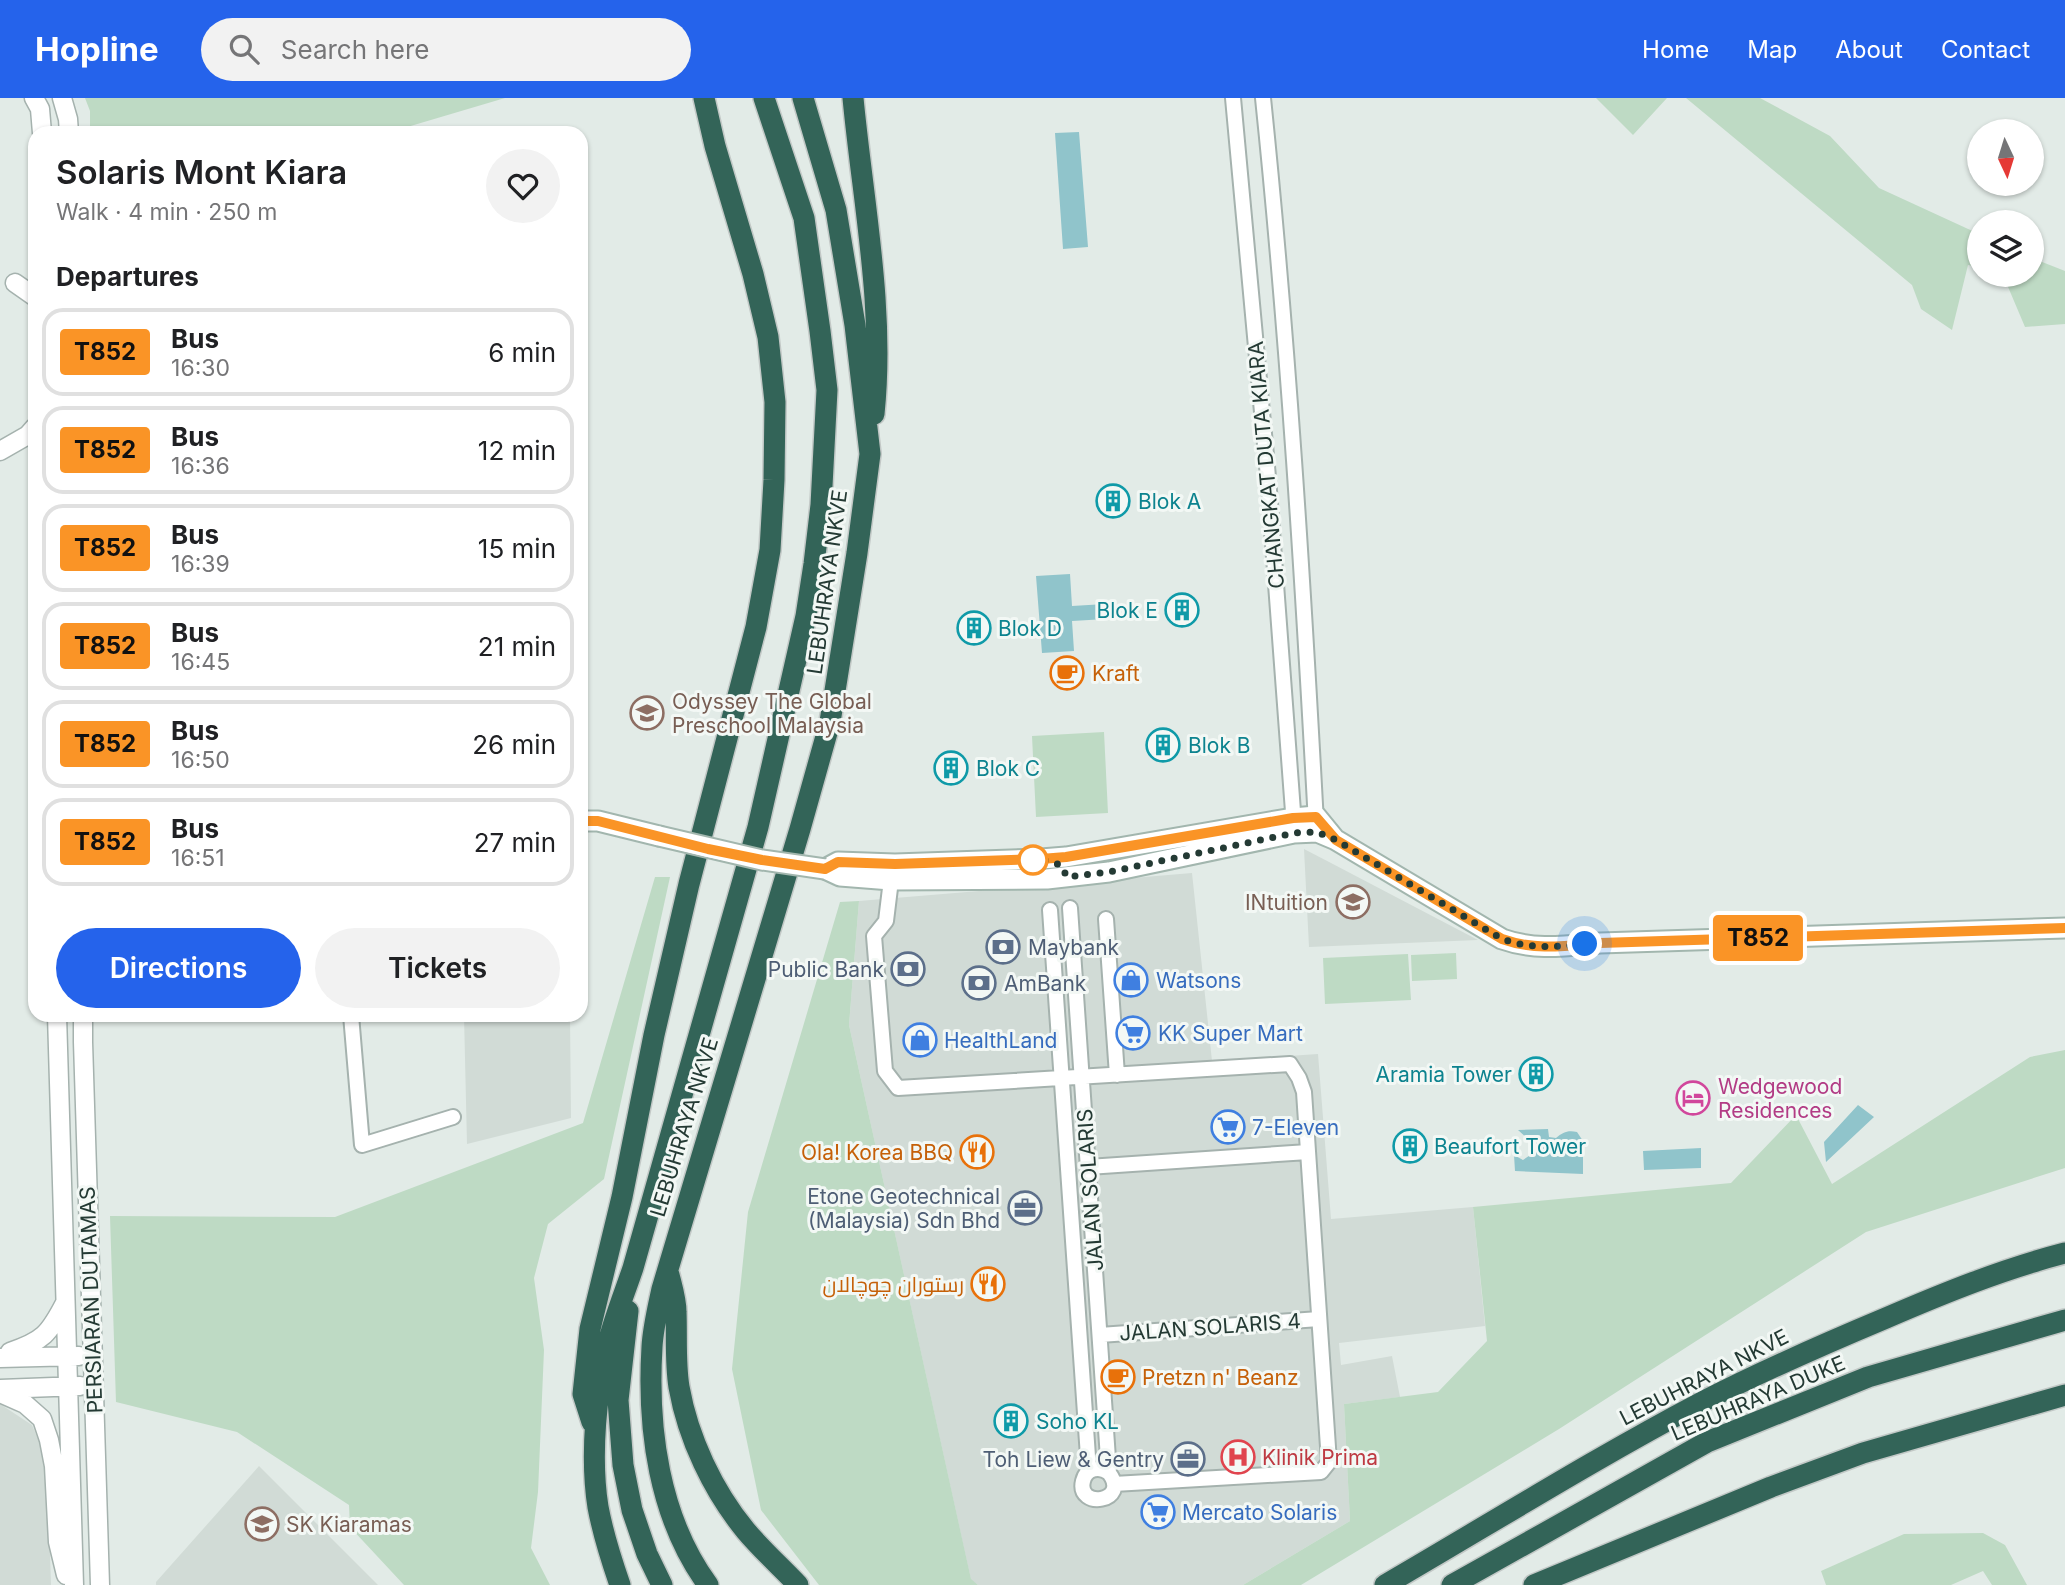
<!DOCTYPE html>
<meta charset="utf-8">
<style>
:root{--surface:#fff;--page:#f2f2f2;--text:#202124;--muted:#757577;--line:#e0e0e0;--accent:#2563eb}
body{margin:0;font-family:Inter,Cairo,sans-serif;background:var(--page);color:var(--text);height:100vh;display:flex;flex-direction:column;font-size:26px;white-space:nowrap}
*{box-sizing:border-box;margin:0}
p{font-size:23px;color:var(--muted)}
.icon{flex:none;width:38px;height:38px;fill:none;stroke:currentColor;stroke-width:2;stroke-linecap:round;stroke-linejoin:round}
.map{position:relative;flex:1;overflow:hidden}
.sheet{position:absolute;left:28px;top:28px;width:560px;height:896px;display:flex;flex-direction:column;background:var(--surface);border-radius:21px;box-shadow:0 2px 5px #0004}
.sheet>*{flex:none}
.badge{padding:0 14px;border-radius:5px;font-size:24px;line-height:46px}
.needle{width:46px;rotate:176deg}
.tools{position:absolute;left:1967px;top:21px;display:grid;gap:14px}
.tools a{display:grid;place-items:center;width:77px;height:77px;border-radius:50%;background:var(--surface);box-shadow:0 2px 5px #0004;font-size:35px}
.you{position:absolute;width:35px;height:35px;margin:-18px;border:5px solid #fff;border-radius:50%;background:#1a73e8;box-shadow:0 0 0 10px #1a73e833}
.map>.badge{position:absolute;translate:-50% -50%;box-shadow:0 0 0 4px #fff}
h2{padding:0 28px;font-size:26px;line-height:63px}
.round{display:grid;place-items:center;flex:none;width:74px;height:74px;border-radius:37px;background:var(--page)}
.head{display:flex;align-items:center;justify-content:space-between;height:119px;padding:0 28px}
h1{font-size:33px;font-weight:600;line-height:52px}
.primary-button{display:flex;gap:14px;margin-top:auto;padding:14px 28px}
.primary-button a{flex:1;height:80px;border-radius:42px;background:var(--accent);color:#fff;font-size:28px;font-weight:600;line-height:80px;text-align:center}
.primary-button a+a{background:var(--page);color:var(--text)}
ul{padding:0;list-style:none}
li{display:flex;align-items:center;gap:21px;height:88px;margin:0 14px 10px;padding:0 14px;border:4px solid var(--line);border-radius:21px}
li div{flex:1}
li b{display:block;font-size:26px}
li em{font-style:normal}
li .badge{min-width:77px;font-weight:700;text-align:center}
header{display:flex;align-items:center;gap:42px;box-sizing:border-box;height:98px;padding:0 35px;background:var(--accent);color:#fff}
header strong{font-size:33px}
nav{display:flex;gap:38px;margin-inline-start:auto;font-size:24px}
.search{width:490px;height:63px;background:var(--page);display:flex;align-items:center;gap:18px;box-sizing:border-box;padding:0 24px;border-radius:38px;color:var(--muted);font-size:26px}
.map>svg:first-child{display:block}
.built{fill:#d1dbd6}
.green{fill:#bedac4}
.water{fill:#90c4cb}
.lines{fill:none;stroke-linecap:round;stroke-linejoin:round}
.minor-casing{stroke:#a5b2ae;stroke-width:18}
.tertiary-casing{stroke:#a5b2ae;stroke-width:21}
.secondary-casing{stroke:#a2b6ae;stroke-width:23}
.motorway-casing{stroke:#c2c8c6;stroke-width:24}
.minor{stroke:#fff;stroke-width:14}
.tertiary{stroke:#fff;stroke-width:18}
.secondary{stroke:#fff;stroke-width:19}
.motorway{stroke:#336458;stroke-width:21}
.secondary-bridge-casing{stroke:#a2b6ae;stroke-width:23;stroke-linecap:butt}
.secondary-bridge{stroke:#fff;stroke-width:19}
.line-casing{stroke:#fff;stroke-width:16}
.line{stroke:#fa9426;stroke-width:10}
.walk{stroke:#243a34;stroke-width:7;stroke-dasharray:0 12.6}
.stop-dot{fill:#fff;stroke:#fa9426;stroke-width:3.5}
.labels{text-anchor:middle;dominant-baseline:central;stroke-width:6;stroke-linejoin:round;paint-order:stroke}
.street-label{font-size:21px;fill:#243a34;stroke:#f3f8f5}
.culture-label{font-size:21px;fill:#0d838f;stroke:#f3f8f5;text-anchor:start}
.food-label{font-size:21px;fill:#c56008;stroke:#f3f8f5;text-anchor:start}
.education-label{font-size:21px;fill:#785e54;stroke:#f3f8f5;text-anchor:start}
.service-label{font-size:21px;fill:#4e5e75;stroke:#f3f8f5;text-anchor:end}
.shop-label{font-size:21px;fill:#366cbe;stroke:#f3f8f5;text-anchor:start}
.hotel-label{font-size:21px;fill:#b23c85;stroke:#f3f8f5;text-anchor:start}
.health-label{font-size:21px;fill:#be3a42;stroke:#f3f8f5;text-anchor:start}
</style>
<header>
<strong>Hopline</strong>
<div class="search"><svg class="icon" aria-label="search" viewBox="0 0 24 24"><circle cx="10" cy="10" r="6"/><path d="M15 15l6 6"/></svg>Search here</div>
<nav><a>Home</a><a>Map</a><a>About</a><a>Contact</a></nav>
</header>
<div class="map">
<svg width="2065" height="1487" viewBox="0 0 2065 1487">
<rect width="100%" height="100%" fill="#e2ebe7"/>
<path class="built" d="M1304,751L1331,765L1478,842L1309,849Z
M1192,775L1212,963L1318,956L1331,1121L1473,1109L1485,1228L1339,1245L1341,1267L1392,1258L1400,1299L1344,1306L1350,1423L1243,1487H978L971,1482L849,927L859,803Z
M464,917H570L571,1020L467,1046Z
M0,1306L32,1327L47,1362L51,1487H0Z
M259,1368L378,1487H156V1484Z"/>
<path class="green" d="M85,0H505L387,35H90V13Z
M1596,0H1667L1633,37Z
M1686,0H1760L1830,38L1879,90L1979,136V169L1968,167L1952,232L1921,211L1912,187Z
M2032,160L2065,173V226L2025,229L2003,177H2032Z
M1104,634L1108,715L1036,719L1032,638Z
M655,779H670L604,1081L548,1126L534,1180L544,1252L538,1394L531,1450L550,1487H404L350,1429L349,1407L237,1334L116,1304L110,1118L335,1119L583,1025Z
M859,803L849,927L971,1481L978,1487H819L761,1412L732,1271L748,1114L840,804Z
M1456,855L1457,881L1412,883L1411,857Z
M1408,856L1411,902L1325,906L1323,860Z
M2065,952V1070L1866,1134L1559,1331L1301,1487H1243L1350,1423L1344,1306L1438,1294L1487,1243L1473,1109L1731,1085L1796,1017L1832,1086L2030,959Z
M1983,1435L2005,1447L2027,1487H1992L1983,1473L1951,1487H1826L1821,1473L1904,1436Z"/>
<path class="water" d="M1079,34L1088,149L1063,151L1055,35Z
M1070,476L1072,508L1105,506L1106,521L1072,523L1074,553L1042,555L1036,478Z
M1858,1007L1874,1019L1826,1064L1824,1044Z
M1548,1031L1549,1039L1556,1040C1563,1034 1568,1032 1577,1034L1583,1043V1076L1515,1073L1514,1057L1523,1062L1539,1051L1518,1032Z
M1701,1050V1070L1644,1072L1643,1053Z"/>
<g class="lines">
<defs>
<path id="minor" d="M1233,0L1268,379L1294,727
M1263,0C1288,241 1303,483 1316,725
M891,782L886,823L874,838L885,973L898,990L1290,966L1299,980L1304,994L1329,1364L1321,1374L1114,1386
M1070,810L1109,1375C1131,1404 1076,1412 1083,1383C1086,1370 1100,1368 1109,1375
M1050,812L1089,1373
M1106,821L1117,977
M351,917L362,1047L453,1019
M1088,1069L1308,1054
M1100,1237L1319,1221"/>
<path id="tertiary" d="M34,0L40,11L42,35
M62,0L68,21L69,35
M15,185L35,199
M0,353L28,337L35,329
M57,917L74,1487
M83,917V944L100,1487
M10,1254C43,1243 49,1236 65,1205
M0,1260L79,1258
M0,1291L80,1288
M0,1295L25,1306L42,1321L49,1342L54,1368L58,1444L66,1477"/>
<path id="secondary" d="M581,723H598L659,738
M825,771L840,778L891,782L1047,781L1109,774L1294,735L1317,734L1336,742L1502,841C1536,853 1565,848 1600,845L2065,830
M825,771L838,764L895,766L1041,761L1066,759L1293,720L1316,718L1334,740"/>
<path id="motorway" d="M853,0C863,105 885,210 874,316
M669,1177C672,1189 676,1202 676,1214C677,1240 675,1264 679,1289C688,1340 713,1393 746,1433C762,1452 781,1469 798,1487
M628,1213L618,1302L623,1367L632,1412L647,1456L662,1487
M592,1324L583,1296L590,1231L622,1099L654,937L689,786L756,529L770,452L774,382L775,304L768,239L753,176L715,48L704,0
M620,1487C611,1461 603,1436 598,1409C590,1359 596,1291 609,1242C615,1218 625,1194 633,1170L758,729L806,518L814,466L821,407L827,292L820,233L804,120L764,0
M708,1487C659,1420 647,1331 652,1249C653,1230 658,1210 662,1191L800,731L830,624L857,455L870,356L855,227L836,112L803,0
M1385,1487C1490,1426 1594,1361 1702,1304C1762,1273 1824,1246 1886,1220C1944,1195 2003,1171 2065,1155
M1452,1487L1707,1344L1868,1279L2065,1222
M1534,1487L1771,1389L1863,1355L2065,1297"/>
</defs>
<use href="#minor" class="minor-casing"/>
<use href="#tertiary" class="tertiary-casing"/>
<use href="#secondary" class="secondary-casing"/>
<use href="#motorway" class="motorway-casing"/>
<use href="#minor" class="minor"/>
<use href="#tertiary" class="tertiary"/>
<use href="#secondary" class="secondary"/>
<use href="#motorway" class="motorway"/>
<defs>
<path id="secondary-bridge" d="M659,738L762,762L825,771"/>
</defs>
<use href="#secondary-bridge" class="secondary-bridge-casing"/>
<use href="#secondary-bridge" class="secondary-bridge"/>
</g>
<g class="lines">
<defs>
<path id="line" d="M581,723H598L708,751L762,762L825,771L838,764L895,766L1041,761L1066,759L1293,720L1316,719L1336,742L1502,841C1536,853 1565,848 1600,845L2065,830"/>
</defs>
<use href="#line" class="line-casing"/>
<use href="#line" class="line"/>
<path class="walk" d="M1033,762L1041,761L1061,767L1067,779L1109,774L1294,735L1317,734L1336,742L1502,841C1531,851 1554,849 1585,846"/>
</g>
<defs>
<symbol id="building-ring" viewBox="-11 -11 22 22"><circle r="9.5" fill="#f3f8f5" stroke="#0f9aa8" stroke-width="1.5"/><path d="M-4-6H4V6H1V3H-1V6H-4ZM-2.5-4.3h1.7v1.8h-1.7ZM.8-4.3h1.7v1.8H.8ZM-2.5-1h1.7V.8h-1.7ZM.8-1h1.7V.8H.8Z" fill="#0f9aa8"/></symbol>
<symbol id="cafe-ring" viewBox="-11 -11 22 22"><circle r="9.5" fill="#f3f8f5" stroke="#e8710a" stroke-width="1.5"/><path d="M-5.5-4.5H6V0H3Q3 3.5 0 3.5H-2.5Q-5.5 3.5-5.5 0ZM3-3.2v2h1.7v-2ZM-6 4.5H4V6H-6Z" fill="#e8710a"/></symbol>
<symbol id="school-ring" viewBox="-11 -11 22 22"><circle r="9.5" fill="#f3f8f5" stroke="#8d6e63" stroke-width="1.5"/><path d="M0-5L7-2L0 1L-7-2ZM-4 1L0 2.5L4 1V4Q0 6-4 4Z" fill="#8d6e63"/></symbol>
<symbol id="bank-ring" viewBox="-11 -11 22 22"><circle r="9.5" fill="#f3f8f5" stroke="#5c6f8a" stroke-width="1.5"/><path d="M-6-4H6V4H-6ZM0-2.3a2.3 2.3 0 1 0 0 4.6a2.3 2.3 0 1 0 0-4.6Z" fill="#5c6f8a"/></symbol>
<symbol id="shop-ring" viewBox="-11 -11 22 22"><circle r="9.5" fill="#f3f8f5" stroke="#3f7fe0" stroke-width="1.5"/><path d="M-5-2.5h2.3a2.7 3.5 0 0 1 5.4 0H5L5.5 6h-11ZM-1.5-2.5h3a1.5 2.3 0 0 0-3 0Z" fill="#3f7fe0"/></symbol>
<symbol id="supermarket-ring" viewBox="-11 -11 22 22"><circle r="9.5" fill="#f3f8f5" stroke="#3f7fe0" stroke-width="1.5"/><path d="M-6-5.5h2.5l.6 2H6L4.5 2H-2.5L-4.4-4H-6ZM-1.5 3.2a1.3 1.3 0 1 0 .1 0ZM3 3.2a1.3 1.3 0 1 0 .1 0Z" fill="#3f7fe0"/></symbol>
<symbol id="hotel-ring" viewBox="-11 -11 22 22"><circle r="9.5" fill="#f3f8f5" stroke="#d1479c" stroke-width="1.5"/><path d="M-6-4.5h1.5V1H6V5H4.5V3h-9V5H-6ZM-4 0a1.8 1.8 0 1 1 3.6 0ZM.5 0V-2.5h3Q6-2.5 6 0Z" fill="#d1479c"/></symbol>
<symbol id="restaurant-ring" viewBox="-11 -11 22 22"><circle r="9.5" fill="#f3f8f5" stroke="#e8710a" stroke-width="1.5"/><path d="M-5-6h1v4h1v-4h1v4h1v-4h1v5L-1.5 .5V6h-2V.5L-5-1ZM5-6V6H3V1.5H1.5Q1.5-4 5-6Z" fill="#e8710a"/></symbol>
<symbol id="office-ring" viewBox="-11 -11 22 22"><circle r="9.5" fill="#f3f8f5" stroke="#5c6f8a" stroke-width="1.5"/><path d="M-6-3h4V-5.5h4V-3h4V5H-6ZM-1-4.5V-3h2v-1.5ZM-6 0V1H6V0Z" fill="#5c6f8a"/></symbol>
<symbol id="hospital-ring" viewBox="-11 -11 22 22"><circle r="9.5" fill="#f3f8f5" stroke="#e0444e" stroke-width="1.5"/><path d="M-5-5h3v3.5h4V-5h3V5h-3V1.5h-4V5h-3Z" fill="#e0444e"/></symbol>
</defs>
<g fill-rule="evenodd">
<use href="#building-ring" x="1094" y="384" width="38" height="38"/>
<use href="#building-ring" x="1163" y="493" width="38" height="38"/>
<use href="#building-ring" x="955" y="511" width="38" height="38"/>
<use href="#cafe-ring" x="1048" y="556" width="38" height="38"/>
<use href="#school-ring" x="628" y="596" width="38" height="38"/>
<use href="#building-ring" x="1144" y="628" width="38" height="38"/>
<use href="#building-ring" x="932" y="651" width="38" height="38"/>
<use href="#school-ring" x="1334" y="785" width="38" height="38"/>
<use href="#bank-ring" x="984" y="830" width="38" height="38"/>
<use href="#bank-ring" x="889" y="852" width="38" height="38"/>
<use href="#shop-ring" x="1112" y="863" width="38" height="38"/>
<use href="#bank-ring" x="960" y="866" width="38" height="38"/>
<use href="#supermarket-ring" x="1114" y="916" width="38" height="38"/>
<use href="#shop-ring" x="901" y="923" width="38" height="38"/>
<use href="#building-ring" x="1517" y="957" width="38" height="38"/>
<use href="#hotel-ring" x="1674" y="981" width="38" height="38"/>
<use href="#supermarket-ring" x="1209" y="1010" width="38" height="38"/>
<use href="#building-ring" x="1391" y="1029" width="38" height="38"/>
<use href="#restaurant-ring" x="958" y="1035" width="38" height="38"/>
<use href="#office-ring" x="1006" y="1091" width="38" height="38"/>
<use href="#restaurant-ring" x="969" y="1167" width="38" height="38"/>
<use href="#cafe-ring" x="1099" y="1260" width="38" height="38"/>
<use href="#building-ring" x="992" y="1304" width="38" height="38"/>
<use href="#hospital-ring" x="1219" y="1340" width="38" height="38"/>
<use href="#office-ring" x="1169" y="1342" width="38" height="38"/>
<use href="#supermarket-ring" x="1139" y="1395" width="38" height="38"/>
<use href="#school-ring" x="243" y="1407" width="38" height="38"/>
</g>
<circle class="stop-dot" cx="1033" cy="762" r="14"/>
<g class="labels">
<g class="street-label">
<text transform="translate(1266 367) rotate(-95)">CHANGKAT DUTA KIARA</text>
<text transform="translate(827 484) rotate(-82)">LEBUHRAYA NKVE</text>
<text transform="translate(684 1029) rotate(-73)">LEBUHRAYA NKVE</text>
<text transform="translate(1090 1092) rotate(-94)">JALAN SOLARIS</text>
<text transform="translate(91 1202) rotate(-92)">PERSIARAN DUTAMAS</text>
<text transform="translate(1210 1229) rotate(-4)">JALAN SOLARIS 4</text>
<text transform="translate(1704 1279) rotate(-27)">LEBUHRAYA NKVE</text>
<text transform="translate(1758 1300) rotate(-23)">LEBUHRAYA DUKE</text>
</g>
<g class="culture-label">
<text x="1138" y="403">Blok A</text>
<text x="1158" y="512" text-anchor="end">Blok E</text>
<text x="998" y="530">Blok D</text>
<text x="1188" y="647">Blok B</text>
<text x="976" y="670">Blok C</text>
<text x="1512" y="976" text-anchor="end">Aramia Tower</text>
<text x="1434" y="1048">Beaufort Tower</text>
<text x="1036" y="1323">Soho KL</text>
</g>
<g class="food-label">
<text x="1092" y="575">Kraft</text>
<text x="953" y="1054" text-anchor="end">Ola! Korea BBQ</text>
<text x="964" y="1186" text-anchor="end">رستوران چوچالان</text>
<text x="1142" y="1279">Pretzn n' Beanz</text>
</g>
<g class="education-label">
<text x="672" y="603">Odyssey The Global<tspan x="672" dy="24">Preschool Malaysia</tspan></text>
<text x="1328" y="804" text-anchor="end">INtuition</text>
<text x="286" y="1426">SK Kiaramas</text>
</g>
<g class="service-label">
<text x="1028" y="849" text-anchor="start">Maybank</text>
<text x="884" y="871">Public Bank</text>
<text x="1004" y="885" text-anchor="start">AmBank</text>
<text x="1000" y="1098">Etone Geotechnical<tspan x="1000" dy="24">(Malaysia) Sdn Bhd</tspan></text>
<text x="1164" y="1361">Toh Liew &amp; Gentry</text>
</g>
<g class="shop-label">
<text x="1156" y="882">Watsons</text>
<text x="1158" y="935">KK Super Mart</text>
<text x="944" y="942">HealthLand</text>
<text x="1252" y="1029">7-Eleven</text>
<text x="1182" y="1414">Mercato Solaris</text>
</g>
<g class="hotel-label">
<text x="1718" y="988">Wedgewood<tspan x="1718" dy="24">Residences</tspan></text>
</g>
<g class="health-label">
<text x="1262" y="1359">Klinik Prima</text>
</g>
</g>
</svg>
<div class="tools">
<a><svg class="needle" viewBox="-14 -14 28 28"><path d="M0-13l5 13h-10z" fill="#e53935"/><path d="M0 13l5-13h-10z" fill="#757577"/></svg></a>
<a><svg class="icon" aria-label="layers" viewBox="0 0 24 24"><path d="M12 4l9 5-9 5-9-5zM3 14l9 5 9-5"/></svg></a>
</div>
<div class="you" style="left:1585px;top:846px"></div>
<b class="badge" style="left:1758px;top:840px;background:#fa9426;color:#111">T852</b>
<section class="sheet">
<div class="head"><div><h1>Solaris Mont Kiara</h1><p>Walk · 4 min · 250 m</p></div><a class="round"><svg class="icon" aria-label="heart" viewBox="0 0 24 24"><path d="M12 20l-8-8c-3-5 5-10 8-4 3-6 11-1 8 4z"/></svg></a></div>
<h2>Departures</h2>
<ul>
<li><span class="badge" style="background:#fa9426;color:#111">T852</span><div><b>Bus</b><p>16:30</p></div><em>6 min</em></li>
<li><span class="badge" style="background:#fa9426;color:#111">T852</span><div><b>Bus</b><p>16:36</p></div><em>12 min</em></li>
<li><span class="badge" style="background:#fa9426;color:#111">T852</span><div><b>Bus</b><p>16:39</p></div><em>15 min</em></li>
<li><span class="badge" style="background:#fa9426;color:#111">T852</span><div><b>Bus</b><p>16:45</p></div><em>21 min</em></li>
<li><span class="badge" style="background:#fa9426;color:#111">T852</span><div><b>Bus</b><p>16:50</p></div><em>26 min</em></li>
<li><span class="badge" style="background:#fa9426;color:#111">T852</span><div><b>Bus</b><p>16:51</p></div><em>27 min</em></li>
</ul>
<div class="primary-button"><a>Directions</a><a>Tickets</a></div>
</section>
</div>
